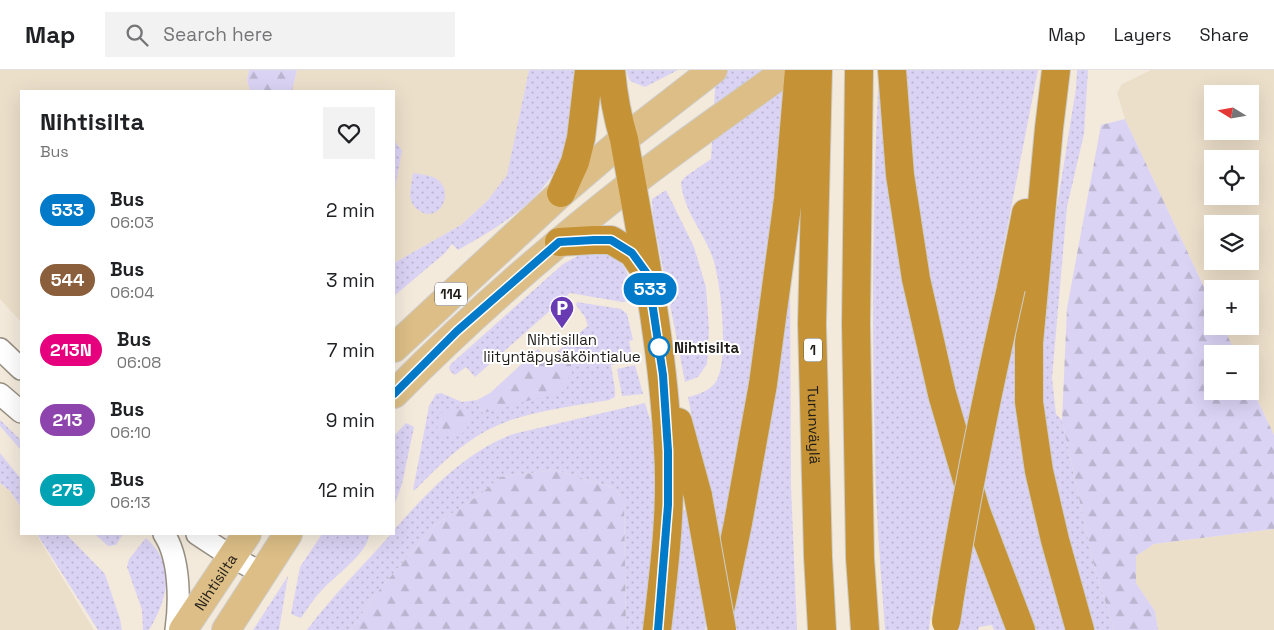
<!DOCTYPE html>
<meta charset="utf-8">
<style>
:root{--surface:#fff;--page:#f2f2f2;--text:#202124;--muted:#757577;--line:#e0e0e0}
body{margin:0;font-family:"Space Grotesk",sans-serif;background:var(--page);color:var(--text);height:100vh;display:flex;flex-direction:column;font-size:19px;white-space:nowrap}
*{box-sizing:border-box;margin:0}
p{font-size:16px;color:var(--muted)}
.icon{flex:none;width:28px;height:28px;fill:none;stroke:currentColor;stroke-width:2;stroke-linecap:round;stroke-linejoin:round}
.map{position:relative;flex:1;overflow:hidden}
.side{position:absolute;left:20px;top:20px;width:375px;height:445px;display:flex;flex-direction:column;background:var(--surface);border-radius:0px;box-shadow:0 5px 20px #0002}
.side>*{flex:none}
.badge{padding:0 10px;border-radius:16px;font-size:18px;line-height:32px}
.needle{width:32px;rotate:281deg}
.controls{position:absolute;left:1204px;top:15px;display:grid;gap:10px}
.controls a{display:grid;place-items:center;width:55px;height:55px;border-radius:0px;background:var(--surface);box-shadow:0 5px 20px #0002;font-size:25px}
.map>.badge{position:absolute;translate:-50% -50%;box-shadow:0 0 0 2px #fff}
.round{display:grid;place-items:center;flex:none;width:52px;height:52px;border-radius:0px;background:var(--page)}
.head{display:flex;align-items:center;justify-content:space-between;height:85px;padding:0 20px}
h1{font-size:24px;font-weight:700;line-height:38px}
ul{padding:0;list-style:none}
li{display:flex;align-items:center;gap:15px;height:70px;padding:0 20px}
li div{flex:1}
li b{display:block;font-size:19px}
li em{font-style:normal}
li .badge{min-width:55px;font-weight:700;text-align:center}
header{display:flex;align-items:center;gap:30px;box-sizing:border-box;height:70px;padding:0 25px;background:var(--surface);border-bottom:1px solid var(--line)}
header strong{font-size:24px}
nav{display:flex;gap:28px;margin-inline-start:auto;font-size:18px}
.search{width:350px;height:45px;background:var(--page);display:flex;align-items:center;gap:12px;box-sizing:border-box;padding:0 18px;border-radius:0px;color:var(--muted);font-size:19px}
.map>svg:first-child{display:block}
.built{fill:#ecdfca;fill-rule:evenodd}
.grass{fill:url(#grass-dots)}
.forest{fill:url(#forest-firs)}
.lines{fill:none;stroke-linecap:round;stroke-linejoin:round}
.minor-casing{stroke:#978f82;stroke-width:24}
.major-casing{stroke:#cecdcc;stroke-width:30}
.highway-casing{stroke:#cecdcc;stroke-width:30}
.minor{stroke:#fff;stroke-width:21}
.major{stroke:#dcbe86;stroke-width:28}
.highway{stroke:#c59335;stroke-width:28}
.highway-bridge-casing{stroke:#cecdcc;stroke-width:30;stroke-linecap:butt}
.highway-bridge{stroke:#c59335;stroke-width:28}
.line-casing{stroke:#fff;stroke-width:11}
.line{stroke:#007ac9;stroke-width:8}
.stop-dot{fill:#fff;stroke:#007ac9;stroke-width:2.5}
.labels{text-anchor:middle;dominant-baseline:central;stroke-width:4;stroke-linejoin:round;paint-order:stroke}
.shield{fill:#fff;stroke:#63615d;stroke-width:1}
.shield-label{font-size:14px;font-weight:bold;fill:#201d18}
.poi-label{font-size:15px;fill:#201d18;stroke:#fff}
.stop-label{font-size:15px;font-weight:bold;fill:#201d18;stroke:#fff;text-anchor:start}
.street-label{font-size:15px;fill:#201d18;stroke:#fff}
</style>
<header>
<strong>Map</strong>
<div class="search"><svg class="icon" aria-label="search" viewBox="0 0 24 24"><circle cx="10" cy="10" r="6"/><path d="M15 15l6 6"/></svg>Search here</div>
<nav><a>Map</a><a>Layers</a><a>Share</a></nav>
</header>
<div class="map">
<svg width="1274" height="560" viewBox="0 0 1274 560">
<defs>
<pattern id="grass-dots" width="8" height="8" patternUnits="userSpaceOnUse" patternTransform="scale(1.25)"><rect width="8" height="8" fill="#dbd3f4"/><path d="M2 2h.1M6 6h.1" fill="none" stroke="#bcb5d0" stroke-width="1.8" stroke-linecap="round"/></pattern>
<pattern id="forest-firs" width="22" height="20" patternUnits="userSpaceOnUse" patternTransform="scale(1.25)"><rect width="22" height="20" fill="#dbd3f4"/><path d="M5 1l3.5 6h-7zM16 11l3.5 6h-7z" fill="#bcb5d0"/></pattern>
</defs>
<rect width="100%" height="100%" fill="#f3eadc"/>
<path class="built" d="M0,0H249L247,10L250,21H21V252L0,229Z
M297,0H529L508,105L488,130L461,155L394,193V21H292Z
M1151,0H1274V365L1250,314V284H1236L1223,256H1250V219H1212V234L1125,49L1117,23L1122,14ZM1212,24H1250V61H1212ZM1212,89H1250V126H1212ZM1212,154H1250V191H1212Z
M0,413L10,421L21,439V464H36L94,560H0Z
M1274,459V560H1158L1155,541L1136,513V486L1154,474Z"/>
<path class="grass" d="M529,0H574C572,21 572,44 569,65C558,122 505,154 458,180L452,174L445,183L394,226V193L461,155L488,130L507,105Z
M626,0H678L645,17L630,11Z
M716,0H787L772,175L723,473L705,560H667L678,440H688L705,415L688,327C697,325 709,321 715,313C730,293 721,209 712,186C703,161 683,140 681,112L685,107L711,89Z
M879,0L896,125L1012,560H994L992,555L979,557L978,560H951L932,535L929,560H885C881,503 876,447 875,390C872,260 872,130 879,0Z
M903,0H1038L999,200L1023,237L1069,560H1032L990,445L938,260L919,153Z
M1077,0H1088L1084,64L1067,137L1052,308L1056,344L1062,350L1093,492L1114,560H1092L1084,533L1056,415L1046,365L1039,304L1048,193L1076,18Z
M395,72L402,80L394,124V79Z
M413,103C420,104 427,105 433,107C458,118 440,156 418,140C413,136 411,132 410,126C410,119 412,111 413,103Z
M666,120L694,177L706,217L709,260L707,294L698,307L685,312L653,147L652,129Z
M606,181C630,195 628,206 633,231L622,232L570,223L475,307L466,297L455,305L450,301L449,297L451,294L563,194L583,183Z
M790,190L791,416L797,560H726Z
M577,232L621,239L627,244L633,270L629,271L633,291L611,295L615,319V327L609,330C574,336 516,343 486,361C458,376 437,398 415,420H413L429,336L436,324L441,323L462,332L477,330L483,343L567,308L570,287L573,278L569,271L588,256L585,247L576,235Z
M635,295L643,324L622,326L617,299Z
M645,333L656,369L659,388L646,560H626L624,430L614,418L555,400L500,407L482,423L434,456L374,526L351,560H307C332,526 363,496 391,464H394V460C427,422 465,382 513,364Z
M0,350L21,370V380L0,356Z
M406,353L414,357L402,414L394,436V366Z
M0,383L21,409V438L10,421L0,413Z
M37,464H66L105,504L120,549L122,560H98Z
M95,464H123L116,475L108,476Z
M322,464H369C369,482 335,506 322,520C314,528 308,538 301,548L291,544L300,497Z
M146,468C177,496 168,528 149,560H143L142,540L127,497L129,489Z
M288,506L279,560H253Z"/>
<path class="forest" d="M249,0H297L292,21H250L247,10Z
M1125,49L1212,234V256H1223L1236,284H1212V321H1250V314L1274,365V459L1154,474L1136,486V513L1155,541L1158,560H1114L1093,492L1062,350L1067,238L1101,55Z
M569,271L573,278L570,287L572,303L568,308V316L564,321L483,343L477,330L490,323L538,279L546,286L554,285Z
M453,338L463,340L470,347L466,362L439,368L437,359L443,339Z
M555,400L614,418L624,430L626,560H351L374,526L434,456L482,423L500,407Z"/>
<g class="lines">
<defs>
<path id="minor" d="M0,279L21,299
M0,324L21,342
M164,464C180,488 180,532 176,560
M197,464L232,487L262,503"/>
<g id="major">
<path d="M394,278L561,123L624,69L713,0"/>
<path d="M394,324C468,249 548,179 631,114C682,74 735,38 787,0"/>
<path id="s1" d="M183,560L247,464"/>
<path d="M226,560L288,464"/>
</g>
<g id="highway">
<path d="M611,0C613,23 617,46 624,69C642,172 663,275 668,379C672,439 664,500 657,560"/>
<path id="s2" d="M818,0L812,254L818,487L822,560"/>
<path d="M859,0L856,254L860,488L865,560"/>
<path d="M892,0L900,105L916,209L942,324L976,441L1021,560"/>
<path d="M1056,0L1049,58L1029,273V332L1039,401L1055,470L1080,560"/>
<path d="M561,123L575,92L581,68L589,0"/>
<path d="M559,172L594,170H611L633,183L648,205"/>
<path d="M1011,218L1026,143"/>
<path d="M678,352L698,426"/>
<path d="M719,545L738,453L763,314L788,129L799,0"/>
</g>
</defs>
<use href="#minor" class="minor-casing"/>
<use href="#major" class="major-casing"/>
<use href="#highway" class="highway-casing"/>
<use href="#minor" class="minor"/>
<use href="#major" class="major"/>
<use href="#highway" class="highway"/>
<defs>
<path id="highway-bridge" d="M698,426L722,560
M946,552C963,440 986,329 1011,218"/>
</defs>
<use href="#highway-bridge" class="highway-bridge-casing"/>
<use href="#highway-bridge" class="highway-bridge"/>
</g>
<g class="lines">
<defs>
<path id="line" d="M394,324L457,261L559,172L594,170H611L632,183L648,205L663,305L668,381V435L658,560"/>
</defs>
<use href="#line" class="line-casing"/>
<use href="#line" class="line"/>
</g>
<defs>
<symbol id="parking-pin" viewBox="-11 -11 22 30"><path d="M0 17L-7.5 6A9.5 9.5 0 1 1 7.5 6Z" fill="#693bb3" stroke="#fff"/><path d="M-3.5-5.5H1a3.5 3.5 0 0 1 0 7H-1V5.5H-3.5ZM-1-3.4V-.6H.8a1.4 1.4 0 0 0 0-2.8Z" fill="#fff"/></symbol>
</defs>
<g fill-rule="evenodd">
<use href="#parking-pin" x="548" y="224" width="28" height="38"/>
</g>
<circle class="stop-dot" cx="659" cy="277" r="10"/>
<g class="labels">
<g class="shield">
<rect x="435" y="212.5" width="32" height="23" rx="4"/>
<rect x="804" y="268.5" width="18" height="23" rx="4"/>
</g>
<g class="shield-label">
<text x="451" y="224">114</text>
<text x="813" y="280">1</text>
</g>
<g class="poi-label">
<text x="562" y="269">Nihtisillan<tspan x="562" dy="17">liityntäpysäköintialue</tspan></text>
</g>
<g class="stop-label">
<text x="674" y="277">Nihtisilta</text>
</g>
<g class="street-label">
<text stroke="none"><textPath href="#s2" startOffset="355">Turunväylä</textPath></text>
<text stroke="none"><textPath href="#s1" startOffset="58">Nihtisilta</textPath></text>
</g>
</g>
</svg>
<div class="controls">
<a><svg class="needle" viewBox="-14 -14 28 28"><path d="M0-13l5 13h-10z" fill="#e53935"/><path d="M0 13l5-13h-10z" fill="#757577"/></svg></a>
<a><svg class="icon" aria-label="locate" viewBox="0 0 24 24"><circle cx="12" cy="12" r="6"/><path d="M12 2v4M12 18v4M2 12h4M18 12h4"/></svg></a>
<a><svg class="icon" aria-label="layers" viewBox="0 0 24 24"><path d="M12 4l9 5-9 5-9-5zM3 14l9 5 9-5"/></svg></a>
<a>+</a>
<a>−</a>
</div>
<b class="badge" style="left:650px;top:219px;background:#007ac9;color:#fff">533</b>
<section class="side">
<div class="head"><div><h1>Nihtisilta</h1><p>Bus</p></div><a class="round"><svg class="icon" aria-label="heart" viewBox="0 0 24 24"><path d="M12 20l-8-8c-3-5 5-10 8-4 3-6 11-1 8 4z"/></svg></a></div>
<ul>
<li><span class="badge" style="background:#007ac9;color:#fff">533</span><div><b>Bus</b><p>06:03</p></div><em>2 min</em></li>
<li><span class="badge" style="background:#8b5e3c;color:#fff">544</span><div><b>Bus</b><p>06:04</p></div><em>3 min</em></li>
<li><span class="badge" style="background:#e6007e;color:#fff">213N</span><div><b>Bus</b><p>06:08</p></div><em>7 min</em></li>
<li><span class="badge" style="background:#8e44ad;color:#fff">213</span><div><b>Bus</b><p>06:10</p></div><em>9 min</em></li>
<li><span class="badge" style="background:#00a3b4;color:#fff">275</span><div><b>Bus</b><p>06:13</p></div><em>12 min</em></li>
</ul>
</section>
</div>
